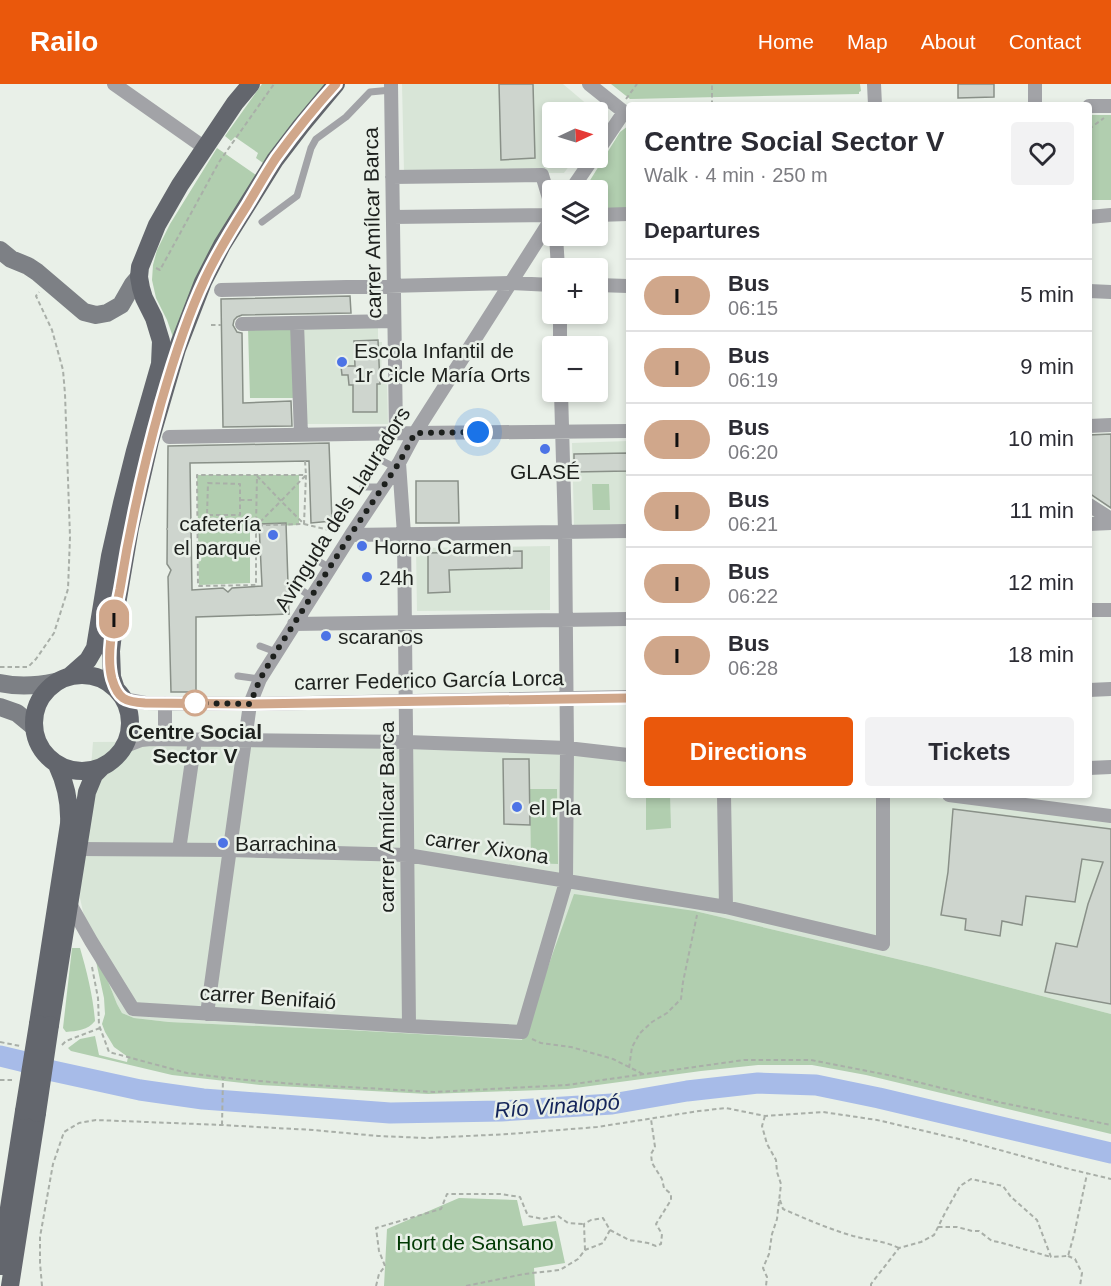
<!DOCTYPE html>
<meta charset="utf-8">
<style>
:root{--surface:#fff;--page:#f2f2f3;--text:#2b2b33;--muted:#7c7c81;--line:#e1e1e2;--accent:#ea580c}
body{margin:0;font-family:Arial,sans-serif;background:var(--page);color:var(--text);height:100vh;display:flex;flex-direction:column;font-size:22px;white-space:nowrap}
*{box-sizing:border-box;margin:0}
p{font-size:20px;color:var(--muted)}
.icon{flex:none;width:33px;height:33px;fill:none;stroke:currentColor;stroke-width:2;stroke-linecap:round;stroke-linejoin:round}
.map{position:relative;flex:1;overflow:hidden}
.drawer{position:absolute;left:626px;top:18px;width:466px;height:696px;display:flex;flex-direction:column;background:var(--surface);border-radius:6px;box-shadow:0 3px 9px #0003}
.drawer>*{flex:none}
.badge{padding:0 12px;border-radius:20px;font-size:21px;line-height:39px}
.needle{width:39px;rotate:86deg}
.tools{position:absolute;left:542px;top:18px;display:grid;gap:12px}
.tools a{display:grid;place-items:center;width:66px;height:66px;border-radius:6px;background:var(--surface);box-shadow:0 3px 9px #0003;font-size:30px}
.you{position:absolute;width:30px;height:30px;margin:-15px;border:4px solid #fff;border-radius:50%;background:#1a73e8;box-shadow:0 0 0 9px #1a73e833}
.map>.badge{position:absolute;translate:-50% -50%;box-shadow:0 0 0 3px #fff}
h2{padding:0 18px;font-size:22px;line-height:54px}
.round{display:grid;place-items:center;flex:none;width:63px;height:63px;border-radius:6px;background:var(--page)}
.headline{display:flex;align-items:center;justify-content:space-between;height:102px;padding:0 18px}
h1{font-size:28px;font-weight:700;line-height:45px}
.action{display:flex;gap:12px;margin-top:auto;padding:12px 18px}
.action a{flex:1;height:69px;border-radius:6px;background:var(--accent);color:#fff;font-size:24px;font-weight:700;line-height:69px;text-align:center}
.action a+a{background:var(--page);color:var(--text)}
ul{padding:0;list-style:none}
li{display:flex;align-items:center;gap:18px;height:72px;padding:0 18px;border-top:2px solid var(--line)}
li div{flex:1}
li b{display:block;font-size:22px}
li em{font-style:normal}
li .badge{min-width:66px;font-weight:700;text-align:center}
header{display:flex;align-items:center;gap:36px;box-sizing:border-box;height:84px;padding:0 30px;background:var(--accent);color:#fff}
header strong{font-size:28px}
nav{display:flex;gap:33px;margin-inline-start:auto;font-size:21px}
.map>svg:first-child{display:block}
.built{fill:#d8e5d7}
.green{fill:#b1ceaf}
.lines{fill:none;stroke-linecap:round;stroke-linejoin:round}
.river{stroke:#a7bbe8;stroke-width:21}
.building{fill:#ced5ce;stroke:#899088;stroke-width:1.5}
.path{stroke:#a9afa8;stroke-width:2;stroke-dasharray:4.5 3;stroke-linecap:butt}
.lane{stroke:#a2a3a7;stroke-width:7}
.street{stroke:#a2a3a7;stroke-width:14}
.secondary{stroke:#7d8085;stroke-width:18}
.primary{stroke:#63666d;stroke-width:18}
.primary-bridge{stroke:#63666d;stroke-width:18}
.line-casing{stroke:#fff;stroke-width:14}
.line{stroke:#d0a78b;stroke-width:9}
.walk{stroke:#1d201d;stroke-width:6;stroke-dasharray:0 10.8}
.poi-dot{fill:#4c73e6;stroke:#e9f0e8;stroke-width:2}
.stop-dot{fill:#fff;stroke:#d0a78b;stroke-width:3}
.labels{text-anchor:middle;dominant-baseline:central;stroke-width:5;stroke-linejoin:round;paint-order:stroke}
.street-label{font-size:21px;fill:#1d201d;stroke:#e9f0e8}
.poi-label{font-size:21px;fill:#1d201d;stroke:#e9f0e8;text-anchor:start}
.stop-label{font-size:21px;font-weight:bold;fill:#1d201d;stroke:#e9f0e8}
.park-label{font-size:21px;fill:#013903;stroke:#e9f0e8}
.water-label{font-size:22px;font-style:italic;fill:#15265b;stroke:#e9f0e8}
</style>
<header>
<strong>Railo</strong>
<nav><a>Home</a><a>Map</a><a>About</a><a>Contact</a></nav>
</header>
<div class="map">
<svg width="1111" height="1202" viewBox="0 0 1111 1202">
<rect width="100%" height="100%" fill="#e9f0e8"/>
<path class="built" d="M402,0H563L602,33L597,41V28H552V74H575L564,89L404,88Z
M378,242V258H382L381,298H387L388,340H306L302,244Z
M628,357V440L574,441L572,359Z
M550,462V526L417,527L416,464Z
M242,657L628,673V711H915L1111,738V930L931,883L695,827L530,957L348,946L169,938L134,934L122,929L117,920L87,846L80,814L81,779L89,709L93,658Z"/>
<path class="green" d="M262,0H326L263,79L256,74L258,69L235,53L231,57L225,52Z
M611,0H860L861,7L859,8V10L630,15Z
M1089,31H1111V116H1089Z
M628,42V127H597V106H584L620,48Z
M217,64L256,91L174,256L167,236L156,214L152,196L153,181L157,166L170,140Z
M294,243L295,314H250L248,244Z
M197,391H299V441L250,443V499L199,501Z
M592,400H609L610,426H593Z
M530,705H557L558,780L531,779Z
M646,711H670L671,744L646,746Z
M574,810L695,827L931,883L1111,930V1050L866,991L812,981H758L701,987L568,1005L428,1010L260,1001L172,991L71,967L68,964L80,955L95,952L99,971L127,978L128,973L114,963L105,948L102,940L105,930L104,914L94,868L96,867L117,920L122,929L134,934L169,938L348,946L522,956Z
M72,864H80C87,888 93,912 95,937C88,946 77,947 66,948L63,944Z
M459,1114L517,1116L523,1142L556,1137L565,1179L534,1184L535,1202H384L387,1145Z"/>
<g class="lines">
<path class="river" d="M0,972L21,977L53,987L140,1006L203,1015L390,1029L501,1027L612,1020L687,1007L758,999L816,1001L879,1014L1111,1069"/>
</g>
<path class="building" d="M499,0H533L535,74L501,76Z
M958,0H994V13L958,14Z
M350,212L351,229L242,231L237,233L234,236L233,241L237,248L242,249L243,319L291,317L292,342L223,343L221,215Z
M378,256L380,300H377V328H353V301H349L348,291H342L341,282H355L354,257Z
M1111,350V424L1089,409V351Z
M329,359L332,437L311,439L309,377L190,379L192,506L223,504L228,508L232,504L262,502L259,440L286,439L289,530L196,533V608H171L168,493L171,486L167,480L168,362Z
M628,369V387L574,388V370Z
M416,397H458L459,439H416Z
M522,467V484L449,486L450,508L428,509V469Z
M503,675H529L530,741L504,740Z
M953,725L1111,745V920L1045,908L1056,859L1077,863L1088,820L1103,778L1082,775L1075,818L1026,812L1022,841L1002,837L1000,852L965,846L966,835L941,831L948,788Z"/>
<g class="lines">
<path class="path" d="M626,15L637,0
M712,21V0
M1089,45L1104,34
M156,184L160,186L219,78L274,0
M211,241H221
M305,377L306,391L281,417L304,440L337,448
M257,392L281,417L256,442Z
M208,399L240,400V431H207Z
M240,416H255
M191,444L197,443L304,440L306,391H197L198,502L256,501V442
M166,445H168
M0,583H28L36,575L54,549L68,505L70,453L65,310L63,286L52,246L36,212L39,208
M92,883L98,914L99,941L109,968L187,989L236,995L295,1000L434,1008L567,1001L744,976H811L893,992L998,1018L1111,1041
M532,955L541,959L571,963L613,975L643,990
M0,958L20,962
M62,961L66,957L100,944
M629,984L632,963L640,949L652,938L667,929L681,915L683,898L697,831
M0,996H13
M765,1032L762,1042L767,1060L776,1076L777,1088L781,1100L777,1135L772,1150L769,1170L763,1184L767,1193L766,1202
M222,1041L223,994
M780,1116L783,1125C806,1135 829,1145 853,1152C868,1156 885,1157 899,1164
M938,1143H957L972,1147H979L992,1157L999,1158L1051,1173
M610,1146L629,1156L648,1159L656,1162L661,1160L662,1150L656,1140L671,1116V1110L664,1104L662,1095L652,1079L651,1070L655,1063L651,1035
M1068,1172L1075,1175L1082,1189L1080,1202
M42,1202L40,1179V1153L53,1080L64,1048L79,1039L96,1036L222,1041L313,1046L378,1052L427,1054L509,1050L597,1043L699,1027L726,1024L765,1032L823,1028L877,1036L963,1056L1069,1085L1111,1095
M376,1202L379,1190L385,1182L379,1167L376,1144L441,1125L447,1110H500L520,1113L528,1132L543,1135L558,1132L568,1139L584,1140
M466,1202L524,1190L560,1186L578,1175L585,1166L603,1159L610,1146L603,1134L591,1136L584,1140L585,1166
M871,1202V1200L899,1164L921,1158L934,1151L946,1127L960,1102L971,1095L1003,1102L1011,1113L1037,1136L1051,1173L1068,1172L1074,1151L1087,1090"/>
<path class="lane" d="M262,138L297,112L311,64L316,55L346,33L370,8L391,6
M381,376L396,384
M363,403H382
M315,475L330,484
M298,504L312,513
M260,562L276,568
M238,592L260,595"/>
<path class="street" d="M114,0L205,64
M391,0L396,349
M589,0L624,28
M874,0L875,21
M1035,0V21
M1089,22H1111
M597,68L624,28
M392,93L542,91L552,124
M571,106L593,74
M597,131L628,130
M393,133L552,131
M1089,133L1111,131
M556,152L558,184
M597,201L628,202
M221,206L511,199L552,201
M1089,207L1111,208
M560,230V262
M297,239L301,351
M242,240L394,237
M1089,342L1111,341
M169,353L415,349L628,347
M399,379L404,450L409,942
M1089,421L1111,435
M1089,440L1111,439
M351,451L628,447
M1089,526H1111
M294,540L628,535
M1089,606L1111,605
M123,615L145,619L250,620L628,613
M165,655V619
M123,663L141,656L151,655L407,658L567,664L628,671
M1089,684L1111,683
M724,711L726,823
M949,711L1111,732
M78,765L229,766L407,771L726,823L883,860V711
M179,766L195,656
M70,820L91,857L133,925L409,942L522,948L566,798L567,664L565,447L561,308
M207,930L250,620L260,595L351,451L399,379L415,349L552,134"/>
<path class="secondary" d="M0,166L11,175L28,182L37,188L84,228L96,231L107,229L121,221L133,200L139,193
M0,599C19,603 36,602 55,598
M0,623L17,629L34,643"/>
<path class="primary" d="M34 639a48 48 0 1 1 96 0a48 48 0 1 1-96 0Z
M71,591L88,576L95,564L110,472L122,419L135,367L160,280L161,257L154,234L144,214L141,204L139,193L140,183L157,141L180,101L235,19L251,0
M116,605L112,593L111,567L115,532L130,444L150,357L177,265L203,198L222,161L275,76L301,42L336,0
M38,940L69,740C70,718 66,700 57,681
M50,941L87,708L94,691L102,683
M0,1182L24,1027
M10,1202L37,1029"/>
<path class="primary-bridge" d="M24,1027L38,940
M37,1029L50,941"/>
</g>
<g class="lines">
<defs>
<path id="line" d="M336,0C315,23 295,48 276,74C266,89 257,105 248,120C232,145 217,169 205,195C186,235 173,277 161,319C144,380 130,442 120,505C115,531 105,569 112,595C118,615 125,618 145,619L250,620L628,614"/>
</defs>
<use href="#line" class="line-casing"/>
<use href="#line" class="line"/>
<path class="walk" d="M195,619L250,620L260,595L276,568L351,450L399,379L415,349L478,348"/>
</g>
<g class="poi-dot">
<circle cx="342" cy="278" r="6"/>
<circle cx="545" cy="365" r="6"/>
<circle cx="273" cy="451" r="6"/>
<circle cx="362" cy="462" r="6"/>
<circle cx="367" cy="493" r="6"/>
<circle cx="326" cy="552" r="6"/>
<circle cx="517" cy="723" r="6"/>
<circle cx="223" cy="759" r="6"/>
</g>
<circle class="stop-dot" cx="195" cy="619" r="12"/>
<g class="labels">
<g class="street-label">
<text transform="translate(372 139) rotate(-91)">carrer Amílcar Barca</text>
<text transform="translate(342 425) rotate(-58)">Avinguda dels Llauradors</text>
<text transform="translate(429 596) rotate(-1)">carrer Federico García Lorca</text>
<text transform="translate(386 733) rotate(-90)">carrer Amílcar Barca</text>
<text transform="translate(487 763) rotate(9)">carrer Xixona</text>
<text transform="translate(268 913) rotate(4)">carrer Benifaió</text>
</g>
<g class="poi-label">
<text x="354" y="266">Escola Infantil de<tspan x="354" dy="24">1r Cicle María Orts</tspan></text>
<text x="545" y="387" text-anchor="middle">GLASÉ</text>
<text x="261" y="439" text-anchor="end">cafetería<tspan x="261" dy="24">el parque</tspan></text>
<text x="374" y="462">Horno Carmen</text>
<text x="379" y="493">24h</text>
<text x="338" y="552">scaranos</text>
<text x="529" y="723">el Pla</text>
<text x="235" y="759">Barrachina</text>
</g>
<g class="stop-label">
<text x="195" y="647">Centre Social<tspan x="195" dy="24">Sector V</tspan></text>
</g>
<g class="park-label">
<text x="475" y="1158">Hort de Sansano</text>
</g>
<g class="water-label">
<text transform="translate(557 1022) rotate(-4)">Río Vinalopó</text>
</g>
</g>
</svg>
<div class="tools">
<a><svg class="needle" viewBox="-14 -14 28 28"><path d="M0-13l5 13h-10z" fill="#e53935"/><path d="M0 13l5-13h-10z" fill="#7c7c81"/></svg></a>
<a><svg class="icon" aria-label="layers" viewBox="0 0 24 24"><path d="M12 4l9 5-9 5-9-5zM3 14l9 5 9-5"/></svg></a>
<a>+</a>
<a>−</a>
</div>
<div class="you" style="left:478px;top:348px"></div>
<b class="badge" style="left:114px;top:535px;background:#d0a78b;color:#111">I</b>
<section class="drawer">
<div class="headline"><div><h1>Centre Social Sector V</h1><p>Walk · 4 min · 250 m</p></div><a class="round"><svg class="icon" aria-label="heart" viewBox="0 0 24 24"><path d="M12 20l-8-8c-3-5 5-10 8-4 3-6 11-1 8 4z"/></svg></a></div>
<h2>Departures</h2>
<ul>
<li><span class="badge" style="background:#d0a78b;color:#111">I</span><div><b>Bus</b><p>06:15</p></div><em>5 min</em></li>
<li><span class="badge" style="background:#d0a78b;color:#111">I</span><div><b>Bus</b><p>06:19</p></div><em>9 min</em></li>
<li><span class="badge" style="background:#d0a78b;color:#111">I</span><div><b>Bus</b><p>06:20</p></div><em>10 min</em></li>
<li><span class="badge" style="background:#d0a78b;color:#111">I</span><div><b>Bus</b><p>06:21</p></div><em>11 min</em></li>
<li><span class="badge" style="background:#d0a78b;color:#111">I</span><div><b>Bus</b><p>06:22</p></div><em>12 min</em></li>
<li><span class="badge" style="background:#d0a78b;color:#111">I</span><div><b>Bus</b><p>06:28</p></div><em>18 min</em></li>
</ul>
<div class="action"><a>Directions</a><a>Tickets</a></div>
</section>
</div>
